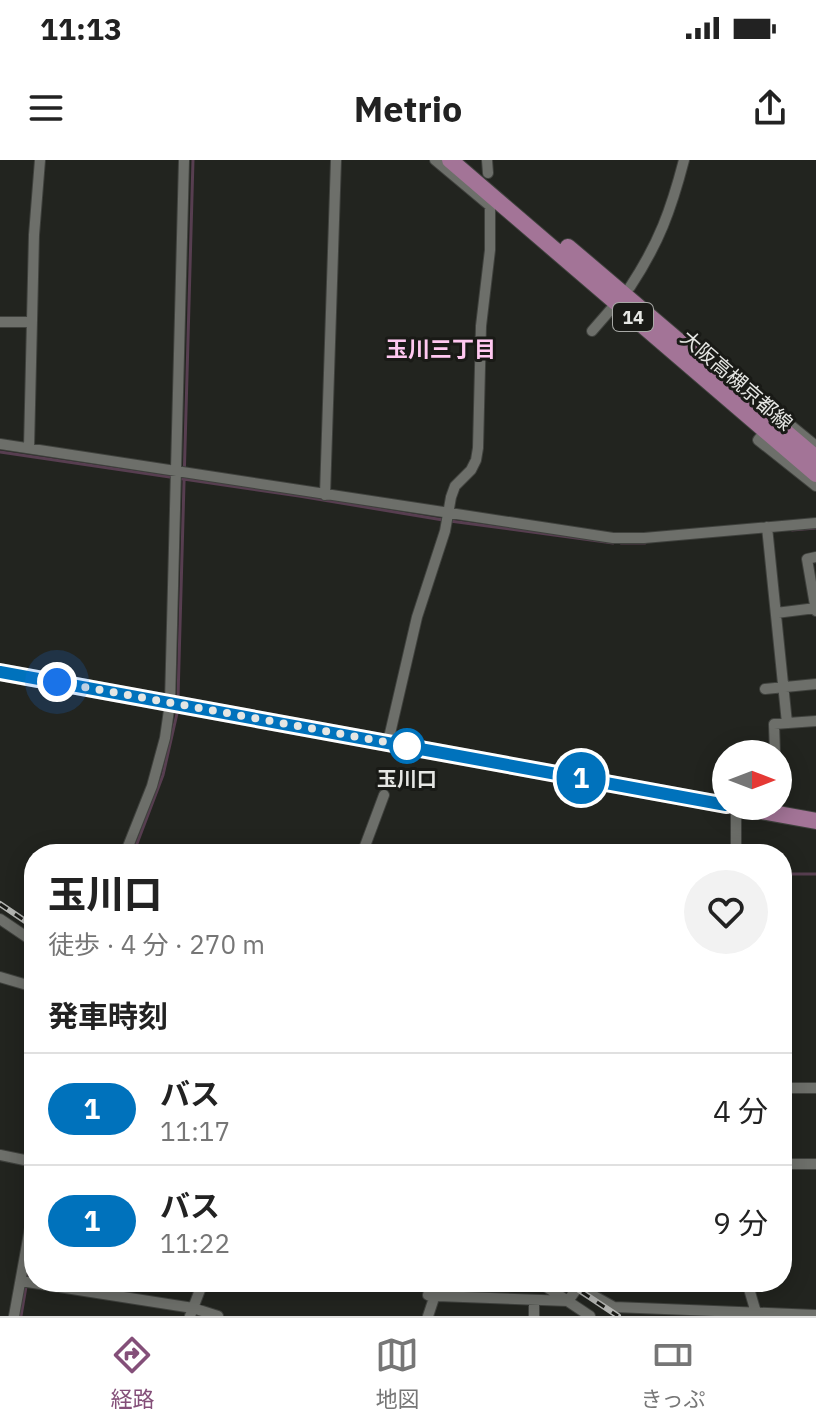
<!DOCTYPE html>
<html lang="ja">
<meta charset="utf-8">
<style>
:root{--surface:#fff;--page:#f2f2f2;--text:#222;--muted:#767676;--line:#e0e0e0;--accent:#844f79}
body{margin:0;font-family:"IBM Plex Sans","Noto Sans JP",sans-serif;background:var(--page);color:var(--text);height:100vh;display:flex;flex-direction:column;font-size:30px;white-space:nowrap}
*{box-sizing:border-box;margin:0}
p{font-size:26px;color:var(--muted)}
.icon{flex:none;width:44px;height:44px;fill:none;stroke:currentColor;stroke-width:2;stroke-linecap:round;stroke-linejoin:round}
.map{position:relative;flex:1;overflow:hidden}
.drawer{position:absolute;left:24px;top:684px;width:768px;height:448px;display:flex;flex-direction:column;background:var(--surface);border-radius:32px;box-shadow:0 4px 20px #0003}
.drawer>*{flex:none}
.badge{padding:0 16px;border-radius:26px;font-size:28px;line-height:52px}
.needle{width:52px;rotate:90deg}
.buttons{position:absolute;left:712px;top:580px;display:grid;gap:16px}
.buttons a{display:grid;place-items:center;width:80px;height:80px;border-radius:50%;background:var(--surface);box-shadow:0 4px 20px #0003;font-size:40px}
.you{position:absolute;width:40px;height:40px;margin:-20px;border:6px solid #fff;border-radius:50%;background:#1a73e8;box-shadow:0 0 0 12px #1a73e833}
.map>.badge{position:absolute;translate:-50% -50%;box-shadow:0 0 0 4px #fff}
h2{padding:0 24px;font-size:30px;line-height:72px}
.round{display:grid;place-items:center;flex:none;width:84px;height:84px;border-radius:42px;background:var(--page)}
.headline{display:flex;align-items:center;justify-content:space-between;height:136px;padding:0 24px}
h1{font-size:38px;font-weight:800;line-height:60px}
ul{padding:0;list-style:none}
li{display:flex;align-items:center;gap:24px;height:112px;padding:0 24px;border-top:2px solid var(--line)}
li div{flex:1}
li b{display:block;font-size:30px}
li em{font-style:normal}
li .badge{min-width:88px;font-weight:700;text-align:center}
.status{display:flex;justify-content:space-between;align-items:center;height:56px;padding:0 40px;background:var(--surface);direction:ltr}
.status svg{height:22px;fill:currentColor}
header{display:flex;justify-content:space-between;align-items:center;height:104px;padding:0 24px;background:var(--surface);font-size:36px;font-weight:800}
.menu{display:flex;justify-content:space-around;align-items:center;height:112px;border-top:2px solid var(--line);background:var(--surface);font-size:22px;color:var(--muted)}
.menu a{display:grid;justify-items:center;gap:4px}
.menu .on{color:var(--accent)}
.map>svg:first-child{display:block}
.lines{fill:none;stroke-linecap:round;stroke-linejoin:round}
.stream{stroke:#573e50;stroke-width:3}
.street-casing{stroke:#3f413d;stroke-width:12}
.primary-casing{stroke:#3f413d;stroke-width:18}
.street{stroke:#6d6f6a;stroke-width:10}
.primary{stroke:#a37497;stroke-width:16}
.rail-casing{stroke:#b4b5b2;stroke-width:6}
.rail{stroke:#191a16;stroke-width:3;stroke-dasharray:9;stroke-linecap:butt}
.line-casing{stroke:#fff;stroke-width:18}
.line{stroke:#0072bc;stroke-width:12}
.walk{stroke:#e5e6e3;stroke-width:8;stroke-dasharray:0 14.4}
.stop-dot{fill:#fff;stroke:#0072bc;stroke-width:4}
.labels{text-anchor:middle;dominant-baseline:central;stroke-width:6;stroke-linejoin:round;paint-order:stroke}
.shield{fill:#191a16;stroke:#a8a9a6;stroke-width:2}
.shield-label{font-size:18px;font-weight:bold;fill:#e5e6e3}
.street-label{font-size:20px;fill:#e5e6e3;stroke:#191a16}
.stop-label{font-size:20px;font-weight:bold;fill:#e5e6e3;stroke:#191a16}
.neighbourhood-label{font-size:22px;font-weight:bold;fill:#ffc8f0;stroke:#191a16}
</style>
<div class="status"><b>11:13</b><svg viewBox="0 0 49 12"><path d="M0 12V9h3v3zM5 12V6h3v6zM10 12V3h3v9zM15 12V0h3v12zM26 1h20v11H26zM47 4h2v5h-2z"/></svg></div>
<header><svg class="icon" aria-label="menu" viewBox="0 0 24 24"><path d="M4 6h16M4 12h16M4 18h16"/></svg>Metrio<svg class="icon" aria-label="share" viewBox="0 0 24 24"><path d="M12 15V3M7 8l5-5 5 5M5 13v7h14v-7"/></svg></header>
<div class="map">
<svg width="816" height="1156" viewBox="0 0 816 1156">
<rect width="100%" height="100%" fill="#22241f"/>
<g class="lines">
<path class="stream" d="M0,292L299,336L443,360
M450,361L613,383
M792,370L816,368
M621,383H645
M178,538L193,0
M133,694L163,615L178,549
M782,714H816
M21,1156L34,1080"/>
<defs>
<path id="street" d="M487,0L488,13
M630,127C659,83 671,50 684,0
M0,162H32
M592,171L612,148
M775,258L777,254L816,286
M762,275L758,280L816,326
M0,284L613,378H644L816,363
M29,288L34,75L40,0
M325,335L336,0
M767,367L787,563
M816,397L807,399L816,451
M776,453L816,448
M765,529L816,524
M388,582L417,457L445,371L451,337L455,326L471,310L476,300L478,288L481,166L490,90V46L435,0
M775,594L774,564L816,561
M125,694L152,626L165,578L170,543L184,0
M362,694L384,635
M736,694V647
M0,759L34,782
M0,817L34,827
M782,928H816
M0,995L34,1002
M782,1004H816
M21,1121L193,1148L218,1156
M432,1122L428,1135L434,1138
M539,1122L590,1156
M747,1122L757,1156
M14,1156L34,1046
M190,1156L203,1122
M428,1156L434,1138L437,1136L568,1141L578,1127L614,1147L816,1155
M534,1156V1141"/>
<path id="primary" d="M450,0L816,314
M568,87L816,298
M0,512L726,645
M733,646L816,661"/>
</defs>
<use href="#street" class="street-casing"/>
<use href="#primary" class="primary-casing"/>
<use href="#street" class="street"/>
<use href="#primary" class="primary"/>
<defs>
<path id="rail" d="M0,744L34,767
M567,1122L618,1156"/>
</defs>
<use href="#rail" class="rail-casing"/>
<use href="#rail" class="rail"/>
</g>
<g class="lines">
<defs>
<path id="line" d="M0,512L726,645"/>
</defs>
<use href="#line" class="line-casing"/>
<use href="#line" class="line"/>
<path class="walk" d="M57,522L418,588L407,586"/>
</g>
<circle class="stop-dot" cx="407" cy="586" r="16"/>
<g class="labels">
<rect class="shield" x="613" y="143" width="40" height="28" rx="6"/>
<g class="shield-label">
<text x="633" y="157">14</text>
</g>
<g class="street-label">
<text transform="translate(737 220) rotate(41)">大阪高槻京都線</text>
</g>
<g class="stop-label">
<text x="407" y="618">玉川口</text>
</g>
<g class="neighbourhood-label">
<text x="441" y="188">玉川三丁目</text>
</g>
</g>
</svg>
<div class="buttons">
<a><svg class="needle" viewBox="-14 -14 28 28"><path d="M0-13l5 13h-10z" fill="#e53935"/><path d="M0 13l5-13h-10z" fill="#767676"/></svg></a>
</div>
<div class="you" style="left:57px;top:522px"></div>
<b class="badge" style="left:581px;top:618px;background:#0072bc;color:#fff">1</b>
<section class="drawer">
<div class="headline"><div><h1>玉川口</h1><p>徒歩 · 4 分 · 270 m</p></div><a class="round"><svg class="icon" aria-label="heart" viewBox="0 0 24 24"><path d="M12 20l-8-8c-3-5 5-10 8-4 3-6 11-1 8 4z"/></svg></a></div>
<h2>発車時刻</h2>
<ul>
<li><span class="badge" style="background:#0072bc;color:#fff">1</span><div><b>バス</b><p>11:17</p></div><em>4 分</em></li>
<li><span class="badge" style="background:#0072bc;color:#fff">1</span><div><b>バス</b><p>11:22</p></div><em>9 分</em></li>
</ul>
</section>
</div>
<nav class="menu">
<a class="on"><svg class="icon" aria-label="directions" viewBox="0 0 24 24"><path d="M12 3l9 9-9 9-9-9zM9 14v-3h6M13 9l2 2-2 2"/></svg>経路</a>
<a><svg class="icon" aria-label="map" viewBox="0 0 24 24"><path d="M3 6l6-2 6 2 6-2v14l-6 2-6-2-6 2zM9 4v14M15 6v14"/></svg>地図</a>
<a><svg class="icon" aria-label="tickets" viewBox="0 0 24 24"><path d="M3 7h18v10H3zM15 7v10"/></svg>きっぷ</a>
</nav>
